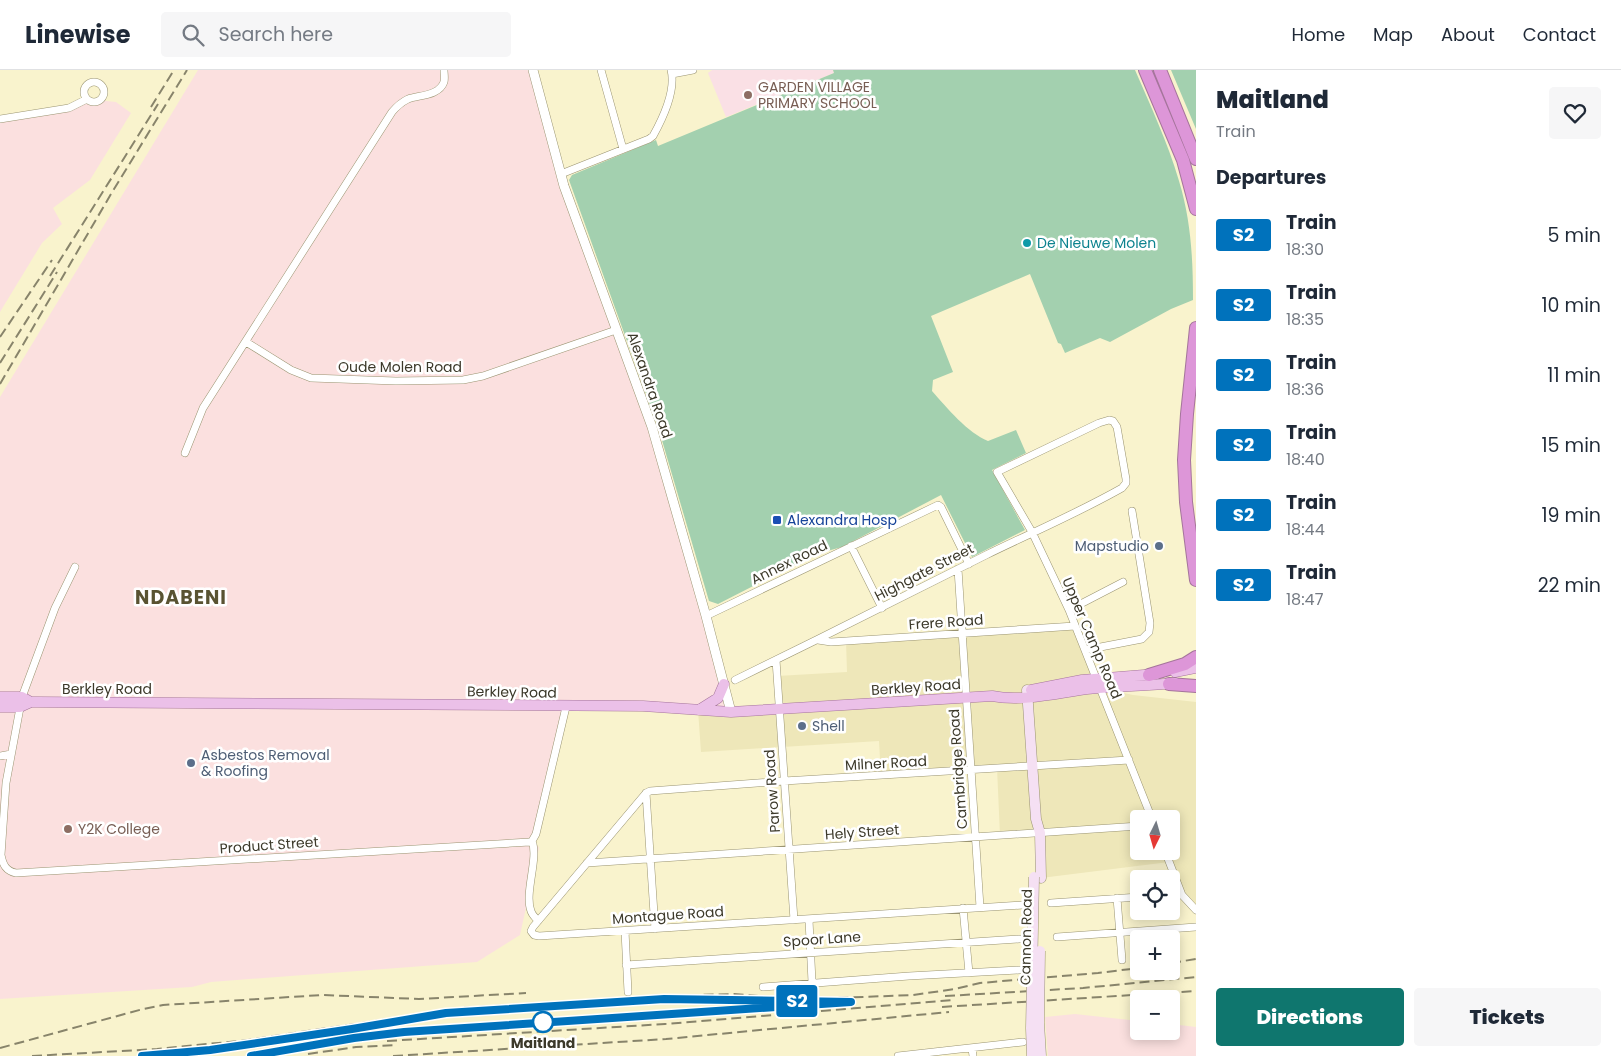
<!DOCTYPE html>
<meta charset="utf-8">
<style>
:root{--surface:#fff;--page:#f6f6f7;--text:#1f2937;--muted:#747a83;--line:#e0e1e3;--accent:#0f766e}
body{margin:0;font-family:Poppins,sans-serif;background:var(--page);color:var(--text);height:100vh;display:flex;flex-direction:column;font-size:19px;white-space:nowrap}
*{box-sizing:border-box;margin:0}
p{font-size:16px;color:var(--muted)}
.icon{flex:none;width:28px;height:28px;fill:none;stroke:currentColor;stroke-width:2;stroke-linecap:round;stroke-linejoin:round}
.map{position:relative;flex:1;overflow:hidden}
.drawer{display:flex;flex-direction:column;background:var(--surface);width:425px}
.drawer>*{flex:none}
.badge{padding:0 10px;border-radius:4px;font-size:18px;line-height:32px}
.needle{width:32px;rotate:185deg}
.tools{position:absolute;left:1130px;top:740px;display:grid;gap:10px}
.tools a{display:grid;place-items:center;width:50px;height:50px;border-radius:5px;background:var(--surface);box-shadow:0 2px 12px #0003;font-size:25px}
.map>.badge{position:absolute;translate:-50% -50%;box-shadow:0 0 0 2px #fff}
h2{padding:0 20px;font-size:19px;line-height:45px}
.round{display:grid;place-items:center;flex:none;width:52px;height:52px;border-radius:5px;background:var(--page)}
.headline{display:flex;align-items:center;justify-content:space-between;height:85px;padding:0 20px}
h1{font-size:24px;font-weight:800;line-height:38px}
.primary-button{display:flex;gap:10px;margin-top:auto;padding:10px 20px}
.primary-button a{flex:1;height:58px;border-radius:5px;background:var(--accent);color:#fff;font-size:20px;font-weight:800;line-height:58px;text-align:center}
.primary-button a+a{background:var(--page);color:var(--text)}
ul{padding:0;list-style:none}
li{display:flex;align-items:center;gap:15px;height:70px;padding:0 20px}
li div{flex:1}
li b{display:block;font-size:19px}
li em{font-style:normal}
li .badge{min-width:55px;font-weight:700;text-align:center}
header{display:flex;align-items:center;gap:30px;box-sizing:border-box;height:70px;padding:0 25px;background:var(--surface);border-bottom:1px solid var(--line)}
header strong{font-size:24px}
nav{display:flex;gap:28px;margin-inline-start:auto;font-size:18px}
.search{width:350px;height:45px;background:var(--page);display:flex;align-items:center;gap:12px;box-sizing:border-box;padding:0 18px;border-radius:5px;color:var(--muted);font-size:19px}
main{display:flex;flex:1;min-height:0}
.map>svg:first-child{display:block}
.built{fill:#eee7b9;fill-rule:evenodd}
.industrial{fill:#fbe0df}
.education{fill:#fae0e5}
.grass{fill:#a3d0af}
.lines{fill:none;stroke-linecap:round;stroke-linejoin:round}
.minor-casing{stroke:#9a9471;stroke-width:8}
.tertiary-casing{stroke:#9a9471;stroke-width:10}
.secondary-casing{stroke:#9a9471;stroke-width:11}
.primary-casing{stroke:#a5759b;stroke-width:11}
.motorway-casing{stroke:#a5759b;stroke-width:14}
.minor{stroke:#fff;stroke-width:7}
.tertiary{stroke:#fff;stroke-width:9}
.secondary{stroke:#f5e0f3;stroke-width:10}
.primary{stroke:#ebc0e8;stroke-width:10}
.motorway{stroke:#dd96d8;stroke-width:12}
.rail{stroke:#88846b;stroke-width:2;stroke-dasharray:10 5;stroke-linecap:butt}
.secondary-bridge-casing{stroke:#9a9471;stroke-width:11;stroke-linecap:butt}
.secondary-bridge{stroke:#f5e0f3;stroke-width:10}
.line-casing{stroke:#fff;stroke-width:11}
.line{stroke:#0072bc;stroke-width:8}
.education-dot{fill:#8d6e63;stroke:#fff;stroke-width:2}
.culture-dot{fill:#0f9aa8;stroke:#fff;stroke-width:2}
.transit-dot{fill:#1a4fb4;stroke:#fff;stroke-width:2}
.service-dot{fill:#5c6f8a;stroke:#fff;stroke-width:2}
.stop-dot{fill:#fff;stroke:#0072bc;stroke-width:2.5}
.labels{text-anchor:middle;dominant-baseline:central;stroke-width:5;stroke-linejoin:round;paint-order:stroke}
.education-label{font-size:14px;fill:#785e54;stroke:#fff;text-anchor:start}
.culture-label{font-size:14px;fill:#0d838f;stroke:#fff;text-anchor:start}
.street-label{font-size:14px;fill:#3c392a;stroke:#fff}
.transit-label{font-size:14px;fill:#164399;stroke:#fff;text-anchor:start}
.service-label{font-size:14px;fill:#4e5e75;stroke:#fff;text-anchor:start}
.stop-label{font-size:14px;font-weight:bold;fill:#3c392a;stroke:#fff}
.district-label{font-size:19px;font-weight:bold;letter-spacing:1px;fill:#595332;stroke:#fff}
</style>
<header>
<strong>Linewise</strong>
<div class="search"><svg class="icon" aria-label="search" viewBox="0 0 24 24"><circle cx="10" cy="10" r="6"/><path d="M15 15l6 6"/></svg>Search here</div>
<nav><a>Home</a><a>Map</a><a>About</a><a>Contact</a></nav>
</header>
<main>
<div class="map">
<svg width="1196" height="986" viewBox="0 0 1196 986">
<rect width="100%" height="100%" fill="#f9f3cd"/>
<path class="built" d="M1075,556L1101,618L1133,625L1196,632V840L1182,825L1169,792L1041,808L1039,763L1000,765L997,698L881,706L879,671L701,682L698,640H779L777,606L847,602L846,571ZM1139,749H1171V781H1139Z"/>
<path class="industrial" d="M198,0H533L564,116L652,357L731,642L566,637L533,769L539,778L520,865L477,892L211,912L192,917L0,929V327Z
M87,29L116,32L131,43L90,110L53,138L62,154L42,173L0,242V49L69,38Z
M1075,944L1139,951V961H1171V954L1196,957V986H1048L1045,947Z"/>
<path class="education" d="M712,0H833L834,3L726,47L708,3Z"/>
<path class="grass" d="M833,0H1135C1151,37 1168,73 1179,111C1191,150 1193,189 1193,230L1171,239L1110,272L1100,268L1065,283L1061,274L1058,273L1030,204L931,246L953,302L933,310L932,321C947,338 968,363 988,371L1016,360L1026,383L992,400L1025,460L972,487L941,425L842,477L816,484L718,534L709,531L659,360L569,110L572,105L656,70L658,76L834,3Z
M1171,0H1196V59Z"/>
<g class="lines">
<defs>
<path id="minor" d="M601,0L623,79
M672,4L693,0
M84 22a10 10 0 1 1 20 0a10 10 0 1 1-20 0Z
M0,49L69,38L87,29
M561,104L649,69L653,66C663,48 676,20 671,0
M246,272L291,300L311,308L396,311L463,310L483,306L616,260
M185,383L203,338L392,42C397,36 402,32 408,29C419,25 439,26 444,12C445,9 444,3 444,0
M851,476L882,538
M75,497L55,538L22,627L6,713L1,785C3,795 6,801 16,803L530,772L532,771L536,764L566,637
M958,499L980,837
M1069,540L1123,512
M706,546L938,435L941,437L969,494
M818,570L831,572L1075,556
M1085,580L1142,569L1149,562L1150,553L1132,441
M776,590L794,850
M735,610C819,569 902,527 986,485C1031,463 1078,443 1122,418L1126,413V409L1117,357L1113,351L1109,350L1099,353L997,402L1032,462L1069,540L1152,749
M0,686L11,684
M646,723L655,859
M532,771C539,788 524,823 531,841C532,845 536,848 538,851
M1165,781L1182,825L1196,840
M587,793L1139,756
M1171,825H1182
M1117,828L1122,890
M1051,833L1139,827
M1023,835L539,866L534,865L531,861L533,857L646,723L650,721L784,711L1129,690
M963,838L969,903
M809,850L812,912
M625,861L628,922
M1057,867L1196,857
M626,895L1019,869
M763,917L909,906L1019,900
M972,978L973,986
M898,986L1023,972"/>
<path id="tertiary" d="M533,0L564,116L652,357L706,546L731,642"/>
<path id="secondary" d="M1027,620L1036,749L1040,763L1041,808"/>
<path id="primary" d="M1175,602L1196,598
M1031,620L1082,610L1156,604
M0,627H22L31,632
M0,637H20L31,632H37L643,636L731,642L992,626C1022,632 1057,623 1087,619C1116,616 1146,616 1175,613
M699,640L718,628L724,614"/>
<path id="motorway" d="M1145,0L1183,90L1196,139
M1160,0L1196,89
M1196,258L1187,344L1184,390L1186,432L1196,510
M1149,605L1185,594L1196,587
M1169,614L1196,616"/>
</defs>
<use href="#minor" class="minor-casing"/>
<use href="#tertiary" class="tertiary-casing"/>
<use href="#secondary" class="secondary-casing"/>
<use href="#primary" class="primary-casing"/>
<use href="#motorway" class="motorway-casing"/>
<use href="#minor" class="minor"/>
<use href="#tertiary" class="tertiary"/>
<use href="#secondary" class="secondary"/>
<use href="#primary" class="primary"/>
<use href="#motorway" class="motorway"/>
<path class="rail" d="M151,37L174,0
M50,206L158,34
M0,267L52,190
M0,293L57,202
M0,314L111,124L187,0
M1171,893L1196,889
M945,926L1083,918L1196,907
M942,937L1196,921
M387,971L665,954L953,930
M0,978L143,939L163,935L323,925L419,929L526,923
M308,984L356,977L395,975
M32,986L157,979L248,970L461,938L664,926L734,924L771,927L835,928L913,925L955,919L980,913L1098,903L1139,898
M191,986L282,973
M251,986L354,968L404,962L825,934
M393,986L666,969L949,942"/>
<defs>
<path id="secondary-bridge" d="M1040,881L1039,953L1041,986
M1032,986L1031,958L1034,807"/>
</defs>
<use href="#secondary-bridge" class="secondary-bridge-casing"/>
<use href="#secondary-bridge" class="secondary-bridge"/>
</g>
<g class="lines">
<defs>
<path id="line" d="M142,986L210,980L352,959L446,943L664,929L851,932L404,962L354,968L251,986"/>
</defs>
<use href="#line" class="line-casing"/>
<use href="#line" class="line"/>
</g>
<g class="education-dot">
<circle cx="748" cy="25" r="5"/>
<circle cx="68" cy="759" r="5"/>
</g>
<circle class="culture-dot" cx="1027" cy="173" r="5"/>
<rect class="transit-dot" x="772" y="445" width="10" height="10" rx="2.5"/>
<g class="service-dot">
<circle cx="1159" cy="476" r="5"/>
<circle cx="802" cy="656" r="5"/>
<circle cx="191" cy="693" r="5"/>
</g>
<circle class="stop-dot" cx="543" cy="952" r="10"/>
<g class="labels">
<g class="education-label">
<text x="758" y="17">GARDEN VILLAGE<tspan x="758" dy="16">PRIMARY SCHOOL</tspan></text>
<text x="78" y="759">Y2K College</text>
</g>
<g class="culture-label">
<text x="1037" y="173">De Nieuwe Molen</text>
</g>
<g class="street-label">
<text x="400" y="297">Oude Molen Road</text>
<text transform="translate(650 315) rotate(71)">Alexandra Road</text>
<text transform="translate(789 492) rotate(-26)">Annex Road</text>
<text transform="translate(924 502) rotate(-27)">Highgate Street</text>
<text transform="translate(946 552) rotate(-4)">Frere Road</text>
<text transform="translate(1092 568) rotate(67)">Upper Camp Road</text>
<text transform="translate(916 617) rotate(-4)">Berkley Road</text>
<text x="107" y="619">Berkley Road</text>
<text transform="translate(512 622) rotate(1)">Berkley Road</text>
<text transform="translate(886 693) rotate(-3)">Milner Road</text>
<text transform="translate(958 699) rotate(-94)">Cambridge Road</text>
<text transform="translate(772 721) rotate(-94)">Parow Road</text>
<text transform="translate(862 762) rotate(-4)">Hely Street</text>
<text transform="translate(269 775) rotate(-4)">Product Street</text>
<text transform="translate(668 845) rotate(-4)">Montague Road</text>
<text transform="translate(1026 867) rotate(-89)">Cannon Road</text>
<text transform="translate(822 869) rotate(-4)">Spoor Lane</text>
</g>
<g class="transit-label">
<text x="787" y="450">Alexandra Hosp</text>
</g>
<g class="service-label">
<text x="1149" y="476" text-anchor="end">Mapstudio</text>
<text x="812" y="656">Shell</text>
<text x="201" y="685">Asbestos Removal<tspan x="201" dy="16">&amp; Roofing</tspan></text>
</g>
<g class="stop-label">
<text x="543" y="973">Maitland</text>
</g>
<g class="district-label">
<text x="181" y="527">NDABENI</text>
</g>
</g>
</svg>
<div class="tools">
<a><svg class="needle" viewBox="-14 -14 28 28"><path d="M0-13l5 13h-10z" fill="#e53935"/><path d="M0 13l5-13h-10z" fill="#747a83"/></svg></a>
<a><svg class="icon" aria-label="locate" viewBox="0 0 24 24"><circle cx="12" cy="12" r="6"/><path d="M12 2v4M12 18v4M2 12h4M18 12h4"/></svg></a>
<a>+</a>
<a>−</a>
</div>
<b class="badge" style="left:797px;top:931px;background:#0072bc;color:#fff">S2</b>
</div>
<section class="drawer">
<div class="headline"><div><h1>Maitland</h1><p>Train</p></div><a class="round"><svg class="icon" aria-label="heart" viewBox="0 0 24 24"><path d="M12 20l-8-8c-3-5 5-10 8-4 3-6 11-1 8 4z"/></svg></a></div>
<h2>Departures</h2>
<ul>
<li><span class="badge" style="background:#0072bc;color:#fff">S2</span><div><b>Train</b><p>18:30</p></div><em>5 min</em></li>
<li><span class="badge" style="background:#0072bc;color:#fff">S2</span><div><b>Train</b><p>18:35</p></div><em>10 min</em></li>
<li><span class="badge" style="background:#0072bc;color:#fff">S2</span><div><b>Train</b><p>18:36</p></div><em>11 min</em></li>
<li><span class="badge" style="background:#0072bc;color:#fff">S2</span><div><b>Train</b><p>18:40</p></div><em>15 min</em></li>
<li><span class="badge" style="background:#0072bc;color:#fff">S2</span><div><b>Train</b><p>18:44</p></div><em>19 min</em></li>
<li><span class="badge" style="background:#0072bc;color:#fff">S2</span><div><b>Train</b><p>18:47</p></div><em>22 min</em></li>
</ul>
<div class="primary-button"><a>Directions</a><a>Tickets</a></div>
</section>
</main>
